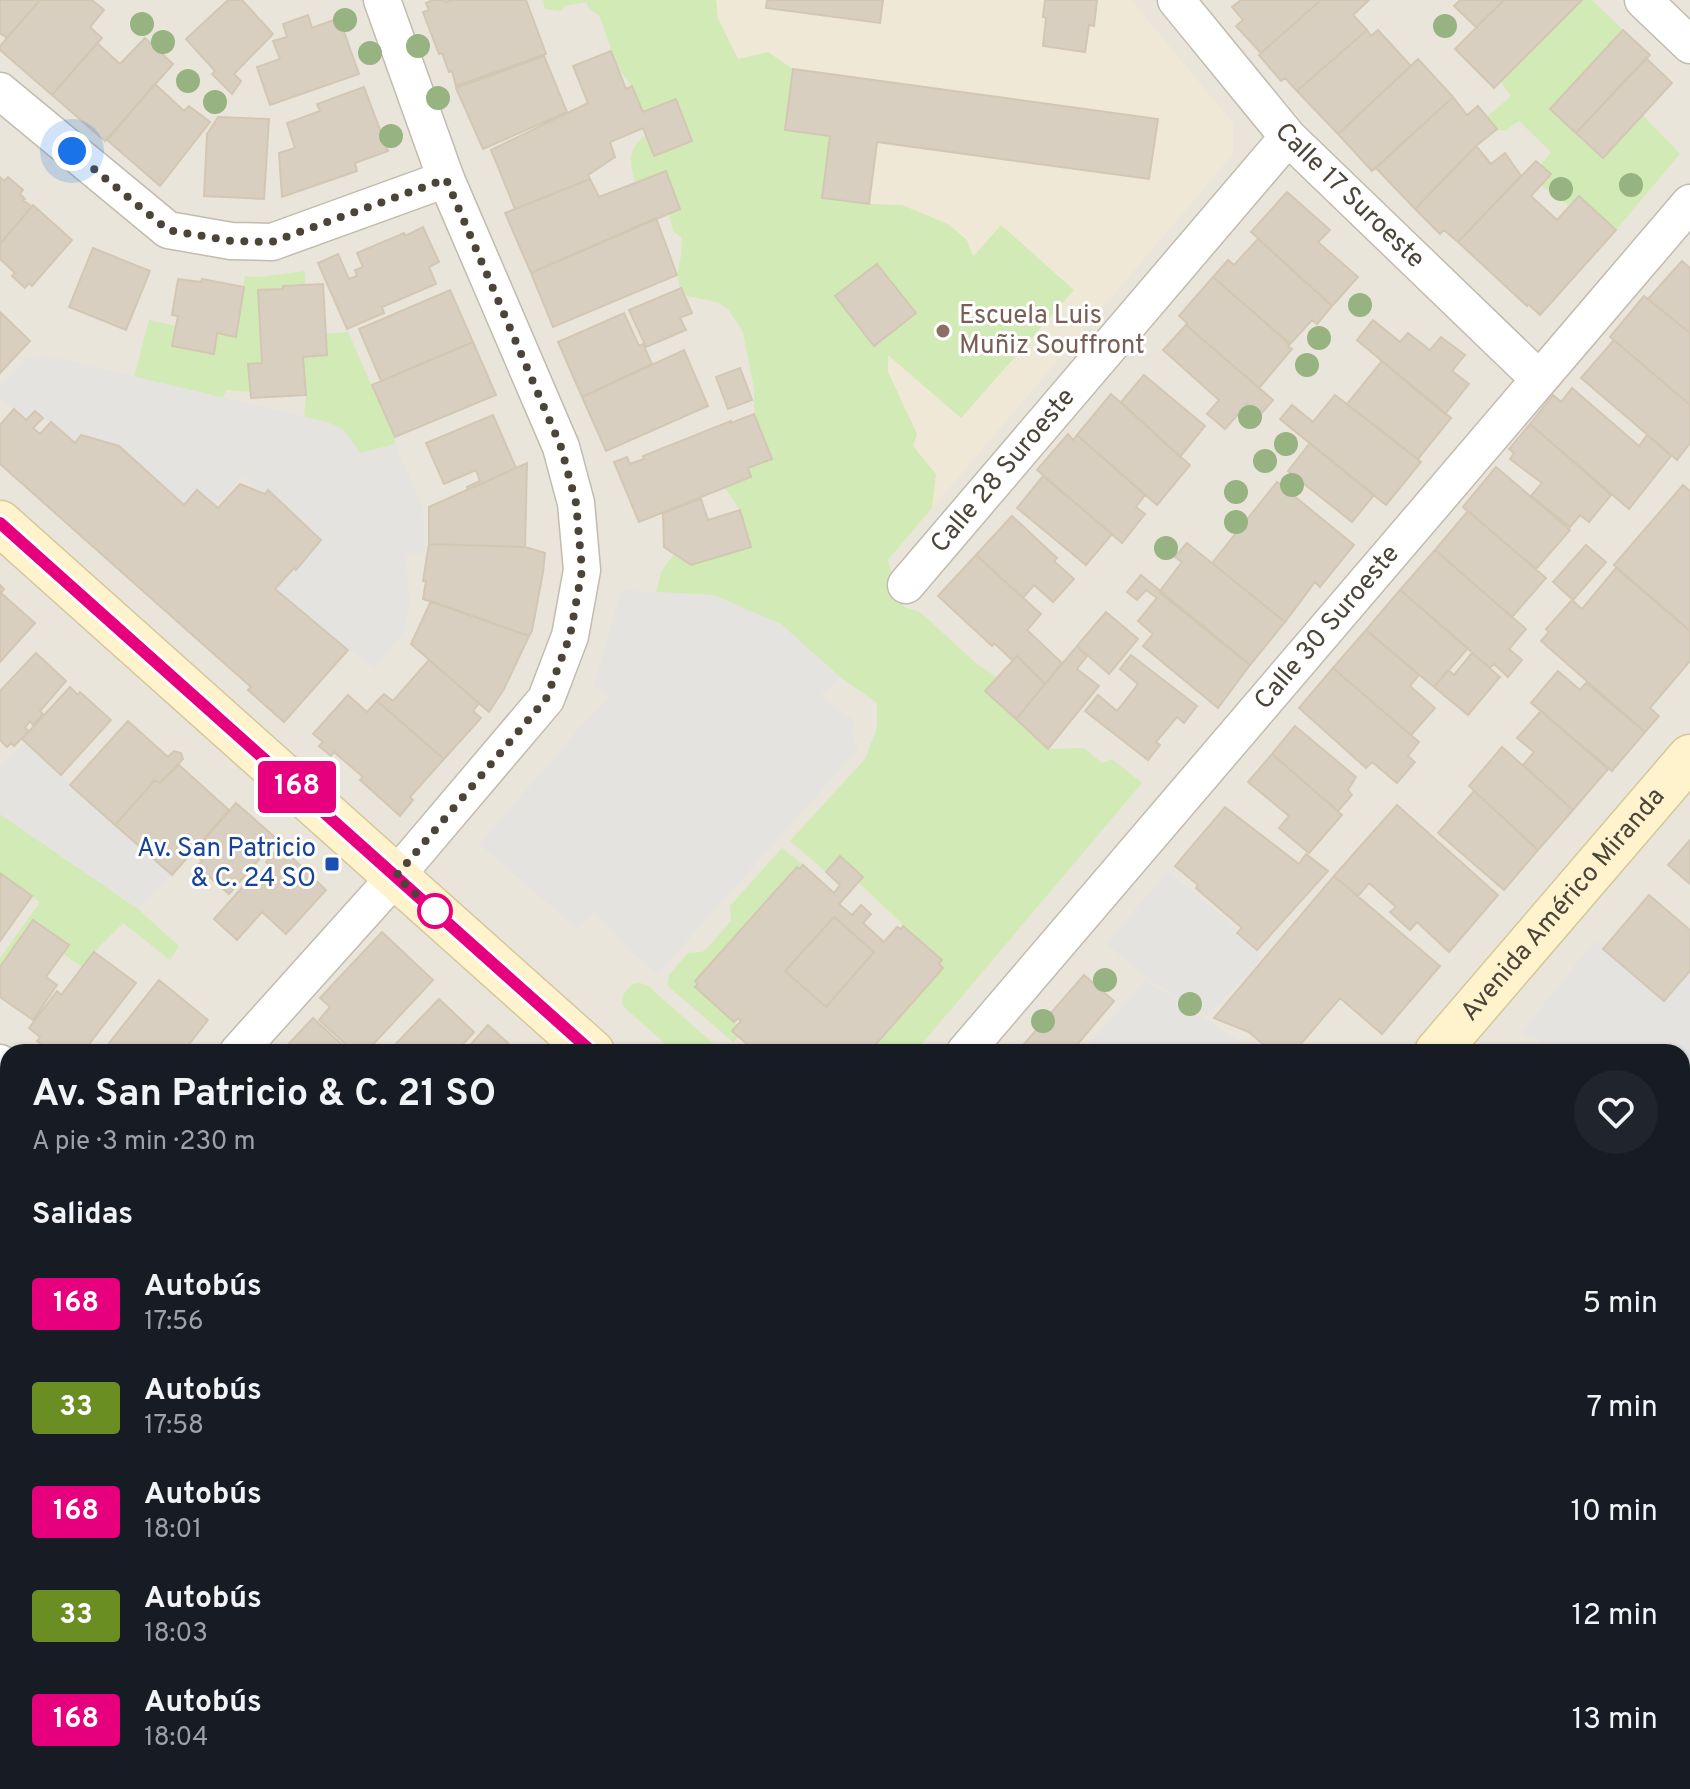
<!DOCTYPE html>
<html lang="es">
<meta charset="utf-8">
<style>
:root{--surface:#171b24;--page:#20242c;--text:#f1f3f6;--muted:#9ea1a6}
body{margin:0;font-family:Overpass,sans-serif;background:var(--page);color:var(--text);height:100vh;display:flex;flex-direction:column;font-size:30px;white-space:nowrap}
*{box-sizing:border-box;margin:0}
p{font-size:26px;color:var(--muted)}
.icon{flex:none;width:44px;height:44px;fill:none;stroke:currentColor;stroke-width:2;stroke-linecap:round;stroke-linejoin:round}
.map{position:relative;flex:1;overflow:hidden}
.side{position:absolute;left:0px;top:1044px;width:1690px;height:746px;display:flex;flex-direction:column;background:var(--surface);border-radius:24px 24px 0 0;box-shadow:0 2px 6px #0004}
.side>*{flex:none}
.badge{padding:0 16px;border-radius:6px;font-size:28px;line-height:52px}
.you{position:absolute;width:40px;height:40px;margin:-20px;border:6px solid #fff;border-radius:50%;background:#1a73e8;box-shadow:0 0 0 12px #1a73e833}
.map>.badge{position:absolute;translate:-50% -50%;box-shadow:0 0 0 4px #fff}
h2{padding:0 32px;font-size:30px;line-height:72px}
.round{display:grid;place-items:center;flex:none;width:84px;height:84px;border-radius:42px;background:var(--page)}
.summary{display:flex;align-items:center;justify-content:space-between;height:136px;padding:0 32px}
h1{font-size:38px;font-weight:700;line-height:60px}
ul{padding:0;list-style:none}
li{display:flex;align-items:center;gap:24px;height:104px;padding:0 32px}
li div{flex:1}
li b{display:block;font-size:30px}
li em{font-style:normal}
li .badge{min-width:88px;font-weight:700;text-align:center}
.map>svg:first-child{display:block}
.residential{fill:#eae5da}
.education{fill:#efe8d6}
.green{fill:#d2eab5}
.parking{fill:#e5e3e0}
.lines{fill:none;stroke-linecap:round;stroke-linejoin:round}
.stream{stroke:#a9d4f2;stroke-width:11}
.building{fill:#d8cfc1;stroke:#d3c7b4;stroke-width:2;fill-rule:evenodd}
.street-casing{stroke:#c2bbae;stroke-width:39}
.secondary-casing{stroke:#d6c79b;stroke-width:47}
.street{stroke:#fff;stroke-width:36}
.secondary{stroke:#fff3cd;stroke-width:44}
.tree{fill:#97b381}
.line-casing{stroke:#fff;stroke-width:18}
.line{stroke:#e6007e;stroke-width:12}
.walk{stroke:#4b4439;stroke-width:8;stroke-dasharray:0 14.4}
.education-dot{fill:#8d6e63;stroke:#fff;stroke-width:3}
.transit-dot{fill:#1a4fb4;stroke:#fff;stroke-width:3}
.stop-dot{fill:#fff;stroke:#e6007e;stroke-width:4}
.labels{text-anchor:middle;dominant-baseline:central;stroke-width:6;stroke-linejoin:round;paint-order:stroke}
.street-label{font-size:26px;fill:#4b4439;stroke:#fff}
.education-label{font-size:26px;fill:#785e54;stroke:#fff;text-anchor:start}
.transit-label{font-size:26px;fill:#164399;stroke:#fff;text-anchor:end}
</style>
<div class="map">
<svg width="1690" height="1789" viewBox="0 0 1690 1789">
<rect width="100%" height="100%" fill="#f6f3ec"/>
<path class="residential" d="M0,0H1690V1665L1682,1669V1052H8V1782H1508L1502,1789H0Z"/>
<path class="education" d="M680,0H1131L1233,123V154L888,560Z"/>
<path class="green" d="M543,0H716L718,18L738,59L768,52L793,69L785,130L830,136L822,198L869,204L902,205L948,224L967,240L973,257L1001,225L1074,290L961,418L888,355V372L917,434L913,446L936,474L932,508L888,560L897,594L904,607L920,612L977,664L997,677L985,691L1048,749L1084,748L1102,763L1112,759L1142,783L915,1052H869L943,968L939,964L941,960L858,882L840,857L826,872L790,841L865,759L877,728V703L841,678L781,625L654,602L661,572L674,554L691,565L751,547L740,510L725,488L751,478L748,468L772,458L754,414V389L743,332L728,309L717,302L687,296L680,288L677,275L681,255L682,238L673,231L669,213L680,209L666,172L635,182C629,160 628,152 644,135L654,156L692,141L676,100L643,111L632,86L618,68L599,15L590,10L586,2L565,6L561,11L545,9Z
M1582,0H1592L1623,30L1551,110L1603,158L1643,115L1680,154L1616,230L1580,197L1568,205L1541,185L1551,175L1541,165L1551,152L1519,121L1505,131L1497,129L1487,117L1511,96L1500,81Z
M305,271V284L284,285L283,289L258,290L262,363L249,364L250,392L226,390L223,398L134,377L149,320L176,326L173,346L213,353L217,333L235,336L245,276L261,277Z
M348,332L394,437L395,444L364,452H359L304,417L306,395L303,357L326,355V334Z
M0,814L138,909L179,946L170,960L123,923L94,952L82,967L31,931L0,974V958L40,902L0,873Z
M782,848L803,865L800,869L796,867L695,981L698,984L695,987L738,1025L732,1031L739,1037L733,1042L669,987L668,984L669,975L688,953L702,952L708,947L731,921L730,906Z
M640,983L648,986L723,1052H674L623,1006C621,995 626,991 632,984Z
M1690,1063V1188L1682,1183V1084L1684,1070Z
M1690,1633V1773H1682V1640Z
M1484,1782H1665L1666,1789H1481Z"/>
<path class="parking" d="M48,356L327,422L341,428L348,435L359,452H364L395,444L423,507L425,552L406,557L410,604L404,632L374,669L275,589L294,568L296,569L321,540L268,491L265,494L243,476L215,507L197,490L184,505L119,446L81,436L75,443L51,422L35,411L26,420L0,398V385L26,358Z
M621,590L714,595L781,624L841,678L821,695L854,721L852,730L854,739L858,749L658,974L632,953L595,913L577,929L479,844L565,745L578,728L610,698L594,686Z
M25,743L172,875L138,909L0,814V766L10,755Z
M1168,871L1237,929L1234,933L1262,958L1207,1016L1146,978L1106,943Z
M1594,941L1664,1001L1690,971V1063L1682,1074V1052H1551L1536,1039L1520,1034Z
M1145,980L1211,1022L1254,1052H1081Z"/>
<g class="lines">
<path class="stream" d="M1682,1691L1690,1687
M1550,1789L1557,1782"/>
</g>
<path class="building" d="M0,0H40L7,38L0,33Z
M40,0H92L104,10L90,27L102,38L52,95L0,50V46Z
M228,0H242L273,34L234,74L241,81L232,94L212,74L215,71L186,39Z
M433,0H445L446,2L451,0H526L546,54L456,86L452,71L449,72L442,53L439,54L423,12L429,10L426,3Z
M767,0H883L880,23L766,8Z
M1045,0H1097L1094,26L1089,25L1085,52L1043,46L1046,18L1043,17Z
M1241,0H1321L1261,53L1236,26L1243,20L1232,7Z
M1321,0H1369L1353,15L1367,30L1297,91L1285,78L1281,81L1259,55Z
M1460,0H1504L1476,27L1454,6Z
M1504,0H1582L1494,88L1455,49Z
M308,15L312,28L339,18L359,74L270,105L257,67L280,59L273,41L287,37L283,24Z
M1367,30L1371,36L1378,30L1411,66L1338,134L1297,91Z
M1623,30L1650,55L1576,133L1550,109Z
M145,38L173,64L105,141L52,95L97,43L120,64Z
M611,51L626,89L632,86L643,112L676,99L692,141L654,156L643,128L610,142L615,157L588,175L590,179L515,209L491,150L588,103L573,66Z
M544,56L567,112L483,149L456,88Z
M1646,58L1672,83L1603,158L1576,133Z
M1418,59L1453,97L1372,171L1338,134Z
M793,69L1158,119L1149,179L877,142L869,204L822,198L830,136L785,130Z
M155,84L184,111L189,106L210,122L160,186L107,140Z
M364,87L388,151L355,163L357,171L282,197L279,153L295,148L287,123L320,111L317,104Z
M1453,97L1467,115L1478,106L1497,129L1476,146L1415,209L1376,168Z
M218,117L269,119L264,199L204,196L207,134Z
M1476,146L1491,164L1505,153L1521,176L1458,242L1444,230L1440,234L1415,209Z
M1536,161L1551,174L1531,196L1557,220L1579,196L1616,230L1540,315L1528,304L1527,306L1458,242Z
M666,171L680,209L531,273L505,213L590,179L599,197Z
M0,177L4,181L8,177L23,190L20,194L25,199L23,200L32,207L0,244Z
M1287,192L1330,230L1318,242L1358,277L1332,306L1251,232Z
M33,205L72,240L32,286L29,283L25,288L12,276L15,273L0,259V244Z
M656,218L677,275L553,327L531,273Z
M423,227L439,262L429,267L436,284L382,307L384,313L347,329L318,263L338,254L349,279L357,276L355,270L363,267L357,253L404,233L405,236Z
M1258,239L1332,306L1317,324L1312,320L1290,344L1213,277L1228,260L1234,265Z
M93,248L150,271L126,330L69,307Z
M1682,261L1690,268V333L1648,299Z
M877,264L916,313L874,346L835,296Z
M1213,277L1290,344L1288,346L1292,349L1259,388L1186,325L1188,324L1179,316Z
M178,279L201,282L202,279L244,287L236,337L217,333L214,354L172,346L178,316L172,315Z
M323,284L327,355L303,357L306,395L251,398L248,364L262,363L258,290L283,289V286Z
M681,288L692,313L680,318L686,330L646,347L629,310Z
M450,290L473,342L381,381L359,329Z
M1644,296L1690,333V405L1610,337Z
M0,312L30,341L0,373Z
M624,313L639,346L643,344L652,364L582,397L558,342Z
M1373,320L1400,342L1408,333L1430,350L1441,337L1465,355L1452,371L1469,384L1445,414L1357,340Z
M1186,325L1273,400L1260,415L1247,404L1225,429L1207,414L1219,400L1163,350Z
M1614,340L1690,405V443L1677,460L1581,378Z
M473,342L496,395L395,437L372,385Z
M684,350L708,406L606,451L582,397Z
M1382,361L1451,418L1418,459L1347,404Z
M740,368L752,400L728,409L716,377Z
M1144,375L1205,426L1180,457L1121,402Z
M1572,388L1639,446L1647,435L1671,456L1629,509L1530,424L1553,395L1561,402Z
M1111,394L1190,465L1157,505L1077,435Z
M1335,395L1421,462L1386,505L1280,419L1292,405L1313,422Z
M14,409L26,420L35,411L43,418L33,428L40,434L51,422L75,443L81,435L119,446L184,505L197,490L218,508L240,484L265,494L268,490L321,540L296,570L294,568L275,589L348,650L284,722L248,690L251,687L0,464V425Z
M754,414L772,459L748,468L751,477L639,522L614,462L627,457L630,464L644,459L643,456L731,421V423Z
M493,415L516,468L468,490L467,487L480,481L476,470L444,484L426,443Z
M1530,424L1611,495L1589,522L1580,515L1570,527L1531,496L1542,483L1510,459L1514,453L1509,449Z
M1068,434L1073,440L1077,435L1145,495L1136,507L1145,514L1122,543L1037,470Z
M1310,443L1374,495L1352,522L1288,471Z
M527,463L525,547L429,544V507Z
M1496,467L1570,530L1536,569L1463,507Z
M1043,476L1112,534L1086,565L1017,508Z
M1277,482L1354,545L1320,587L1315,582L1285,622L1212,563Z
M1683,485L1690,491V631L1614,565Z
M701,499L708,520L740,510L751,547L691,565L664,547L663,513Z
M1468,511L1546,578L1512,617L1435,550Z
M1012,516L1057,558L1054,561L1074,579L1053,602L1034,585L1023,598L976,555Z
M1187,543L1285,622L1250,665L1159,592L1182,562L1175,557Z
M429,544L525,547L545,553L543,572L532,631L529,636L423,599L426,581H423Z
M1586,545L1606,562L1573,600L1553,582Z
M1435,550L1526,629L1509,649L1522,660L1508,677L1494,664L1490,668L1400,590Z
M976,555L1041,614L1027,630L1062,663L1045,684L1017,656L1012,660L994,643L992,646L938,596Z
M1616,568L1690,631V661L1650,708L1659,716L1645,732L1541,641L1549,632L1546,629L1572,600L1582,609Z
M1141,575L1250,665L1218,708L1143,646L1153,634L1138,621L1157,598L1146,590L1137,600L1127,592Z
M0,585L4,589L1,593L35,623L0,662Z
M1400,590L1468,648L1434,687L1366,630Z
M431,601L529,636L504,689L489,712L411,644Z
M1106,612L1138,639L1109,674L1077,646Z
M1366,630L1419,675L1410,686L1435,708L1411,735L1333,668Z
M1077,646L1087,656L1077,669L1099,686L1048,749L1016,719Z
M36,653L66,681L40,711L43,714L33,725L30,721L25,728L29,731L14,746L11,743L7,747L0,740V691Z
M1472,653L1500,677L1468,715L1434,687L1448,670L1454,675Z
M1131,655L1197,706L1184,723L1177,717L1156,742L1160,745L1148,760L1085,711L1098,695L1117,711L1138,684L1120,669Z
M1017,656L1045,684L1016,719L985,691Z
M429,660L479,703L473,711L481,718L444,759L377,701L384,694L393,701Z
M1333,668L1419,742L1408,756L1415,762L1397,783L1372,762L1366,768L1299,708Z
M1558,671L1580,690L1586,683L1645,732L1612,771L1531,703Z
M70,687L78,695L80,692L111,720L61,775L22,739Z
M348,695L367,712L377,701L444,759L410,797L413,800L400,816L360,780L363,777L334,752L331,756L319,746L323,742L313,734Z
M1541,711L1608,769L1573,810L1523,765L1534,752L1517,738Z
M128,721L168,757L174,751L181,753L183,759L160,783L155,780L115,825L70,785Z
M1295,726L1356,777L1348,790L1352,795L1338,811L1272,754Z
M1502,747L1573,810L1538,850L1469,786Z
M1272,754L1342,815L1309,853L1279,828L1289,816L1248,782Z
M179,765L229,810L172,875L115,825L155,780L160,783Z
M1474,791L1538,850L1504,890L1438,833Z
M236,803L277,839L229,894L197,866L202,861L193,853Z
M1397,805L1498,895L1449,952L1417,922L1410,930L1390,912L1396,907L1369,883L1358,896L1334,876Z
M1225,807L1299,864L1306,854L1328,871L1257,950L1237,933L1242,928L1196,888L1198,885L1175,866Z
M1690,840V884L1668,865Z
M277,850L283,855L286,852L326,890L286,934L262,912L237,940L214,919L255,873L261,878L271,867L266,862Z
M840,856L863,877L839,904L852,915L861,905L871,914L863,923L884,942L897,927L901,929L903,926L942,960L939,964L943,968L869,1052H756L732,1031L741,1021L738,1018L734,1022L695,987L698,984L695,981L797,867L800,869L803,865L834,893L840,885L826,872ZM834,917L874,952L826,1007L785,971Z
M0,873L32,896L0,941Z
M1334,876L1440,966L1382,1034L1340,998L1294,1052H1272L1249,1032L1214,1018Z
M1649,895L1690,930V971L1664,1001L1603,949Z
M834,917L874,952L826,1007L785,971Z
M33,920L69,945L46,977L57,985L33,1020L0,997V967Z
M382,932L433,980L366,1052H354L319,1020L330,1007L320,998Z
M94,952L136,983L83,1052H63L57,1047L52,1052L37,1041L40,1037L29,1028L57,991L61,995Z
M1084,975L1114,1001L1071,1052H1017Z
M159,980L208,1020L183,1052H102Z
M439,999L474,1032L456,1052H388Z
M313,1018L350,1052H281Z
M488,1025L518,1052H464Z
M8,1138V1235L0,1228V1147Z
M1690,1239V1337L1682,1334V1266H1686Z
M7,1377L8,1378V1455L0,1448V1385Z
M0,1451L8,1458L3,1465L8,1470V1489L0,1498Z
M1690,1481V1595L1682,1583V1486Z
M8,1583V1633L0,1626V1592Z
M0,1629L8,1636V1682L0,1691Z
M42,1782H119L126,1789H39L37,1787Z
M241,1782H326L331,1787L329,1789H248Z
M444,1782H523L528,1787L526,1789H438Z
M645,1782H730L724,1789H646L642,1786Z
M862,1782H883L891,1789H856Z
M1001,1782H1080L1073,1789H1009Z
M1086,1782L1109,1784L1110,1782H1156L1161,1785L1158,1789H1082Z
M1210,1782H1255L1249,1789H1218Z
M1275,1782H1326L1334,1789H1268Z"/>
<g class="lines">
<defs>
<g id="street">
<path id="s1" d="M1176,0L1288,137L1538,378"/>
<path d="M1643,0L1690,45"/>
<path d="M0,91L168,230L231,241L272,242L446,179"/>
<path id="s2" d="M906,585L1288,137"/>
<path d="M238,1052L396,876L546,699L570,636L582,570L576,503L561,447L446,179L382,0"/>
<path id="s3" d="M965,1052L1690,203"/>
<path d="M0,1063L8,1068"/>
<path d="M0,1317L8,1308"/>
<path d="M1682,1400H1690"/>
<path d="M0,1776L8,1767"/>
<path d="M936,1782L944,1789"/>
<path d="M390,1789L396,1782"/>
</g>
<g id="secondary">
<path d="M0,523L592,1052"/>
<path id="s4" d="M1437,1052L1690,757"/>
<path d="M1412,1782L1420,1789"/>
<path d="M795,1789L802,1782"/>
</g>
</defs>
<use href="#street" class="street-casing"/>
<use href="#secondary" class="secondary-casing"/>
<use href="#street" class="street"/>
<use href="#secondary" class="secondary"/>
</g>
<g class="tree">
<circle cx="345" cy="20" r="12"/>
<circle cx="142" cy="24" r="12"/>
<circle cx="1445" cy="26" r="12"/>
<circle cx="163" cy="42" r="12"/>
<circle cx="418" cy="46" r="12"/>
<circle cx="370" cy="53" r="12"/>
<circle cx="188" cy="81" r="12"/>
<circle cx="438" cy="98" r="12"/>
<circle cx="215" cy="102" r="12"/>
<circle cx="391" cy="136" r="12"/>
<circle cx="1631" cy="185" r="12"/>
<circle cx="1561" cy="189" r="12"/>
<circle cx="1360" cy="305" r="12"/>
<circle cx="1319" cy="338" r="12"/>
<circle cx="1307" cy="365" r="12"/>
<circle cx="1250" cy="417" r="12"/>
<circle cx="1286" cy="444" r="12"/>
<circle cx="1265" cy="461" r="12"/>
<circle cx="1292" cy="485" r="12"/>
<circle cx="1236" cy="492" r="12"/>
<circle cx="1236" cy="522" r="12"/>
<circle cx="1166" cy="548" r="12"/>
<circle cx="1105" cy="980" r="12"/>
<circle cx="1190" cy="1004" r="12"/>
<circle cx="1043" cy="1021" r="12"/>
</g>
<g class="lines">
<defs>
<path id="line" d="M0,523L592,1052"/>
</defs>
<use href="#line" class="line-casing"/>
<use href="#line" class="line"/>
<path class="walk" d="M72,151L168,230L231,241L272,242L446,179L561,447L576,503L582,570L570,636L546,699L396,876L439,915L435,911"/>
</g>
<circle class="education-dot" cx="943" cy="331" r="8"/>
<rect class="transit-dot" x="324" y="856" width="16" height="16" rx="4"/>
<circle class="stop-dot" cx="435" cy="911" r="16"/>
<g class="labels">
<g class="street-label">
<text stroke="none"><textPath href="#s1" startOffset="262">Calle 17 Suroeste</textPath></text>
<text stroke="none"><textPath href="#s2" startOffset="150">Calle 28 Suroeste</textPath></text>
<text stroke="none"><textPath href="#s3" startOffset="558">Calle 30 Suroeste</textPath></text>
<text stroke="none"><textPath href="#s4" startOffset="194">Avenida Américo Miranda</textPath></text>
</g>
<g class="education-label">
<text x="959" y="316">Escuela Luis<tspan x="959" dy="30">Muñiz Souffront</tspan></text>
</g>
<g class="transit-label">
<text x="316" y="849">Av. San Patricio<tspan x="316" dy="30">&amp; C. 24 SO</tspan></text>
</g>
</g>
</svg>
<div class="you" style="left:72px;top:151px"></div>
<b class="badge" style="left:297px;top:787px;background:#e6007e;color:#fff">168</b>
<section class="side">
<div class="summary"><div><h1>Av. San Patricio &amp; C. 21 SO</h1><p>A pie · 3 min · 230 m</p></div><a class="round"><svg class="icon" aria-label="heart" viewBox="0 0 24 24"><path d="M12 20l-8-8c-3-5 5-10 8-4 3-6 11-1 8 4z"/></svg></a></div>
<h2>Salidas</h2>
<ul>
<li><span class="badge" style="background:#e6007e;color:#fff">168</span><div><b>Autobús</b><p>17:56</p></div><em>5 min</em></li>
<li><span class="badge" style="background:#6b8e23;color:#fff">33</span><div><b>Autobús</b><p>17:58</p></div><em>7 min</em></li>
<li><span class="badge" style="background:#e6007e;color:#fff">168</span><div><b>Autobús</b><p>18:01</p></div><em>10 min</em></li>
<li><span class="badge" style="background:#6b8e23;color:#fff">33</span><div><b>Autobús</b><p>18:03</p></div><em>12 min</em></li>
<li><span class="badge" style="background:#e6007e;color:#fff">168</span><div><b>Autobús</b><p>18:04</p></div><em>13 min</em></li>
</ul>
</section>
</div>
